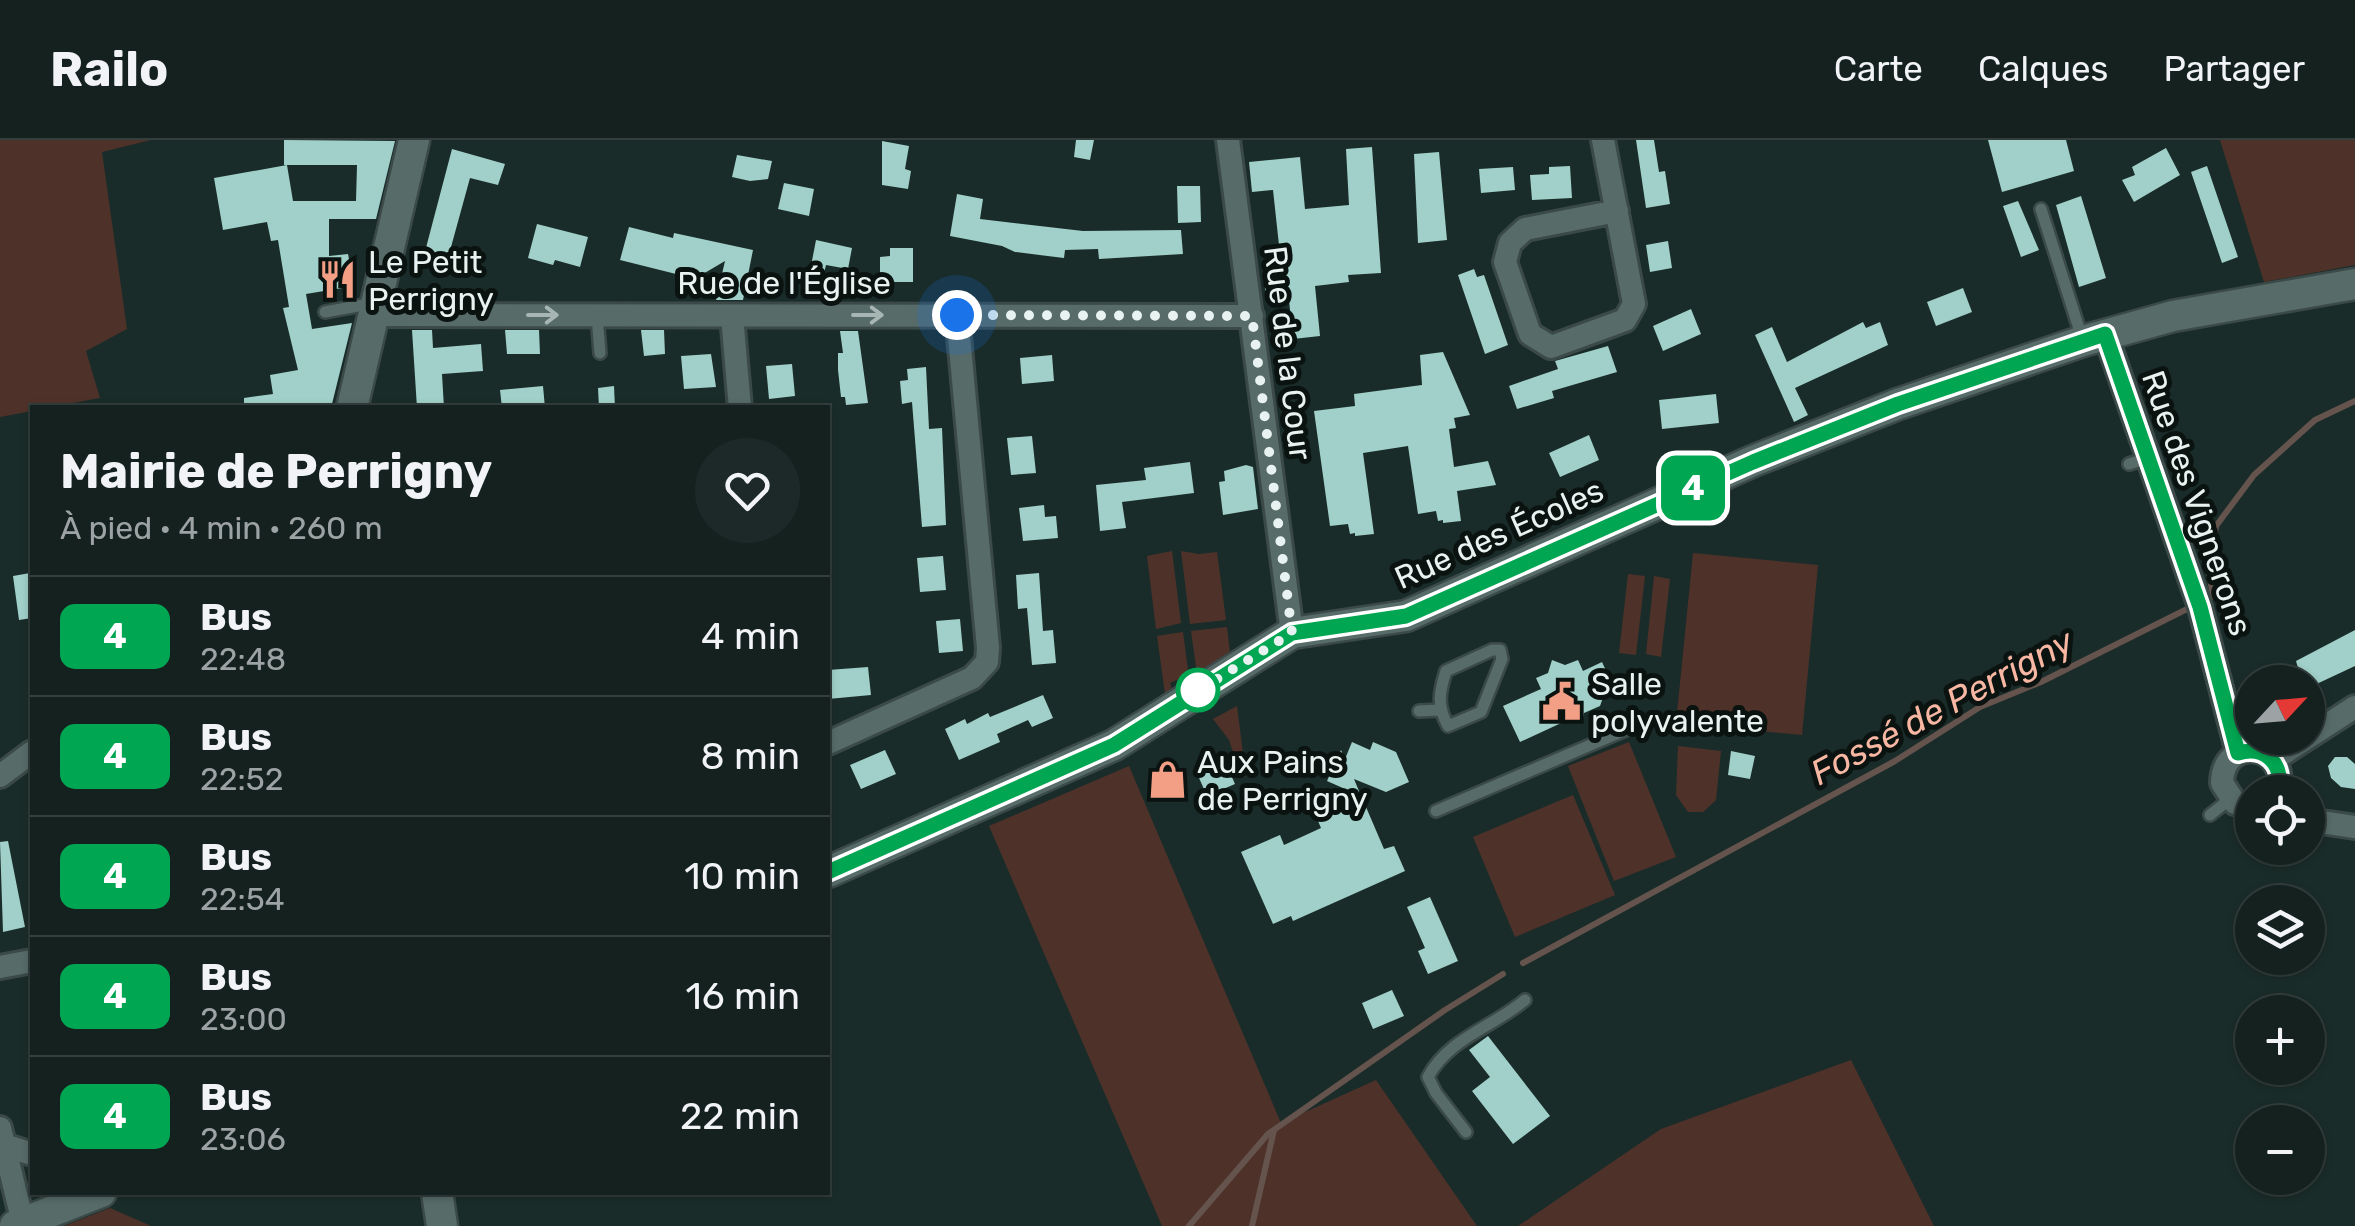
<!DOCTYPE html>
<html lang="fr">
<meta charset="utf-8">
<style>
:root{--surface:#14211f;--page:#1d2928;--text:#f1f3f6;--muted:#9da3a4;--line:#333e3d}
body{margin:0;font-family:Rubik,sans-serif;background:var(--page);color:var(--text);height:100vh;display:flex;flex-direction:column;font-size:38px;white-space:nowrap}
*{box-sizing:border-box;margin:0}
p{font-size:32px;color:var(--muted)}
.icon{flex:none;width:55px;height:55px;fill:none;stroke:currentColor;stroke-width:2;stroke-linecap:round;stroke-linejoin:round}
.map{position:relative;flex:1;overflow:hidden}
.details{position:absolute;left:30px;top:265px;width:800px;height:790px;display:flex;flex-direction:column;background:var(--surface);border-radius:0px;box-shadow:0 2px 8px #0004,0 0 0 2px var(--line)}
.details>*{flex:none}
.badge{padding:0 20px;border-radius:15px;font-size:35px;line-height:65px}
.needle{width:65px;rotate:64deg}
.tools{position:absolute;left:2235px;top:525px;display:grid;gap:20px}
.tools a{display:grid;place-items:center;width:90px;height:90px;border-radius:50%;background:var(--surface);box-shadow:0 2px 8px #0004,0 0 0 2px var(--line);font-size:50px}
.you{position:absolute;width:50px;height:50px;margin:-25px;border:8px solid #fff;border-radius:50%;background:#1a73e8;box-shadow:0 0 0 15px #1a73e833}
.map>.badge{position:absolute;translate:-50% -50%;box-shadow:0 0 0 5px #fff}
.round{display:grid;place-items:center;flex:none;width:105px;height:105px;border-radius:52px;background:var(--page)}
.overview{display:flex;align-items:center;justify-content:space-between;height:170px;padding:0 30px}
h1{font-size:48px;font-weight:700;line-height:75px}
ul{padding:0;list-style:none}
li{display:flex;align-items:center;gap:30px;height:120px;padding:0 30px;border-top:2px solid var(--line)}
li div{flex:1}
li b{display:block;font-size:38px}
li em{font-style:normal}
li .badge{min-width:110px;font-weight:700;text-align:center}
header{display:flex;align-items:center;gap:60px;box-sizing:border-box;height:140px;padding:0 50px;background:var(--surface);border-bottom:2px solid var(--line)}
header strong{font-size:48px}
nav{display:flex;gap:55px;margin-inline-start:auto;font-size:35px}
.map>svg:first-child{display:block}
.green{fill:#4e322a}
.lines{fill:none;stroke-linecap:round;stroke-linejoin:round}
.stream{stroke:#65534d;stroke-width:6}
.building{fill:#a0d0c9}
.lane-casing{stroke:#3b4a48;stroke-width:16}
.street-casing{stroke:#3b4a48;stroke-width:28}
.secondary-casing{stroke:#3b4a48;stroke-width:35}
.lane{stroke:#576b68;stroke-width:11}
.street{stroke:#576b68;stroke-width:22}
.secondary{stroke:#576b68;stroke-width:30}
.oneway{stroke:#a7b6b3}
.line-casing{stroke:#fff;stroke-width:22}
.line{stroke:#00a651;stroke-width:15}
.walk{stroke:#e8f3f1;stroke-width:10;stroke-dasharray:0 18}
.stop-dot{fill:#fff;stroke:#00a651;stroke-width:5}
.labels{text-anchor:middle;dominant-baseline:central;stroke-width:10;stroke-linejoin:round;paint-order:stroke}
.poi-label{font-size:32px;fill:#e8f3f1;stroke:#0b1311;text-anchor:start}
.street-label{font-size:32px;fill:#e8f3f1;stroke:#0b1311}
.water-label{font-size:35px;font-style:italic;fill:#f8b7a3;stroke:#0b1311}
</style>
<header>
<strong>Railo</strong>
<nav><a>Carte</a><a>Calques</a><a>Partager</a></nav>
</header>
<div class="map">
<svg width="2355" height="1086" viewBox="0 0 2355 1086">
<rect width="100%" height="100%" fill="#1a2c29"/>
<path class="green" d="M0,0H151L102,12L127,189L86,211L100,258L51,267L32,268V271L0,277Z
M2220,0H2355V125L2264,142Z
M1172,411L1181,483L1156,489L1147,416Z
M1181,411L1199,414L1217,412L1226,480L1190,484Z
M1693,413L1818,425L1802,595L1676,583Z
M1628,434L1645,436L1636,515L1619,513Z
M1654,436L1670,439L1661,517L1646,514Z
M1227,487L1230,513L1197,534L1191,491Z
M1183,492L1189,538L1183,540L1181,538L1170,543L1172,550L1165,554L1157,496Z
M1237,566L1246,637L1241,636L1229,600L1213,579Z
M1629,602L1676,717L1614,741L1568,626Z
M1678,606L1721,611L1716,660L1703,672H1688L1676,655Z
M1129,626L1281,983L1376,940L1477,1086H1162L989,686Z
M1573,655L1615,755L1515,797L1473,697Z
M1851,920L1934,1086H1518L1661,989Z
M110,1068L151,1086H64Z"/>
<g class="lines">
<path class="stream" d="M1523,823L1895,621L1980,567L2041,542L2213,456L2209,432L2216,386L2254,335L2315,280L2355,261
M1189,1086L1268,994L1445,870L1503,834
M1252,1086L1274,990"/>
</g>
<path class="building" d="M284,0L395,1L376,79H329V116L348,114L354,146L306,154L312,189L352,183L331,268H244V258L273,254L270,235L298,230L283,168L289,167L278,100L271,101L267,82L223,90L214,38L287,25L293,61H356L357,25H284Z
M1076,0H1094L1090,20L1074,17Z
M1636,0H1654L1659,32L1665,31L1670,64L1646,68Z
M1988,0H2066L2074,31L2002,52Z
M882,1L909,6L905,29L911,31L908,49L882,45Z
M1372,7L1381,133L1348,135L1349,142L1315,146L1320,196L1293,199L1289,160L1269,165L1264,144L1283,142L1273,50L1252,52L1249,22L1300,17L1305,69L1349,65L1346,9Z
M2166,8L2180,35L2134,62L2122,40L2135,35L2132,27Z
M452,9L505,24L498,45L470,38L445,129L422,123Z
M1439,12L1447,100L1418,103L1414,14Z
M737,15L772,21L768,39L750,41L732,37Z
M1570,26L1572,58L1532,60L1530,35L1549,34V27Z
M2207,26L2238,117L2222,123L2191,32Z
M1513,27L1515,50L1481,53L1479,29Z
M784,43L814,49L809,76L778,69Z
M1177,46H1200L1201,82L1178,83Z
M957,54L983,59L980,79L1083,91L1181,90L1183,114L1099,119L1098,109L1065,110L1064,118L1015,112L1002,106L950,96Z
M2081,56L2106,138L2079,147L2056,65Z
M2018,61L2039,110L2021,117L2003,66Z
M537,84L588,97L580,127L555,120L553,125L528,118Z
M629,87L673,98L674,93L753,110L743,160H716L725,121L681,147L684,136L620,120Z
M816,100L852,108L848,129L826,125L819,154L806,152Z
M1668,101L1672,128L1650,132L1646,105Z
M890,108H913V142H880V117L890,116Z
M1474,129L1477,137L1484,135L1508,205L1485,214L1458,135Z
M1963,148L1972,172L1936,186L1927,162Z
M1691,169L1701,194L1663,211L1653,186Z
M1863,182L1866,188L1880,182L1888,205L1795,248L1808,275L1794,282L1755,195L1772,187L1787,222Z
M412,190H432L433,208L481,204L483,231L442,234L444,268H417Z
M505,190H539L540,214H507Z
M641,190H664L665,214L644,216Z
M840,191H858L868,263L846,265L845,257H841L838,230V213H843Z
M1608,206L1617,232L1552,251L1554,258L1517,269L1509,246L1558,229L1555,221Z
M1443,212L1470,275L1454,278L1456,288L1449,289L1454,327L1488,321L1496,345L1457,351L1461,381L1443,383V380L1438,381L1436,371L1418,374L1408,306L1363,313L1374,394L1355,396V393L1350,394L1348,384L1330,386L1314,271L1355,266L1354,254L1422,245L1420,215Z
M711,214L716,247L684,249L681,216Z
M1052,215L1054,241L1022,244L1020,218Z
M792,224L795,256L769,259L766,226Z
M926,227L929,289L942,288L946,385L922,387L912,262L902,264L900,241L908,240L907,229Z
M543,246L545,268H502L500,250Z
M614,246L615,268H599L598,248Z
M1716,254L1719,283L1662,289L1659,260Z
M1589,295L1599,320L1560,337L1549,313Z
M1032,296L1036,333L1011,335L1007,298Z
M1190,322L1194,353L1122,362L1126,388L1100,391L1096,345L1146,340L1144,328Z
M1246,325L1253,327L1258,369L1223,375L1219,342L1225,341L1224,331Z
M1044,365L1045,377L1056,376L1058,398L1023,401L1019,368Z
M943,416L946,450L920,452L917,418Z
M30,433L32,478L19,480L13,436Z
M1039,433L1043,491L1053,490L1056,523L1032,525L1027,468L1018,469L1016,435Z
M960,479L963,511L939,513L936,481Z
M2355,490V526L2308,548V542H2263L2262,537L2298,528L2296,521Z
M1552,520L1565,525L1578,520L1583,531L1602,522L1613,546L1606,549L1600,566L1584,573L1582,582L1572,578L1520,602L1503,566L1541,549L1536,538L1548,533Z
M868,527L871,555L828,559V530Z
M1043,555L1053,578L1032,587L1028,580L997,594L1000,602L959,620L945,589L965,579L967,584L988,573L990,577Z
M1352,602L1370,610L1373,602L1396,612L1409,642L1386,652L1354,639L1361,656L1327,641L1341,610L1345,619Z
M885,610L896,634L861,649L850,625Z
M1731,611L1755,616L1750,639L1728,635Z
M2335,617H2347L2355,624V649L2341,647L2331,638L2328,626Z
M1224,619L1235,644L1207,656L1196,631Z
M1172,623L1180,642L1159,651L1152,635Z
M1363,660L1384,709L1394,706L1405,731L1293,781L1291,776L1273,784L1241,712L1280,695L1284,705L1321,688L1318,681Z
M8,701L25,787L3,792L0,702Z
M1430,757L1458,821L1428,834L1418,811L1425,808L1407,767Z
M1392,850L1404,876L1373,889L1362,863Z
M1488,896L1550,976L1513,1004L1472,951L1490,937L1469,910Z"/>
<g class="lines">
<defs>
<path id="lane" d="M2041,69L2083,201
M325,172L374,163
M597,176L600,213
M2129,324L2148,318
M1492,510H1500L1502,519L1481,572L1448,586C1437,566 1439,553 1446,531Z
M1419,571L1439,570
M1436,671L1642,583
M2210,675L2230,659
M1466,992L1436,953L1428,937C1449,898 1493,887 1525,860"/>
<path id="street" d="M1228,0L1292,493
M1603,0L1634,164L1625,180L1551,207L1530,194L1505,122L1510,103L1525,89L1617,71
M376,175L1252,176
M732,176L740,268
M2105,193L2200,467L2238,613
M828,603L972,538L987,522L988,508L957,175
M2273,620L2355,567
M0,636L32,612
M2252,668L2235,663L2222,643C2223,592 2293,605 2277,652
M2308,680L2355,687
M0,827L32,821
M0,988L23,1083
M4,1005L32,1014"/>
<path id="secondary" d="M352,268L414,0
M828,732L1114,605L1292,493L1406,476L1753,321L1898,264L2083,201L2173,176L2355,144
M437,1052L442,1086
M15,1086L101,1052"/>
</defs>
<use href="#lane" class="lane-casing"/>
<use href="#street" class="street-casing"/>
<use href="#secondary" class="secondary-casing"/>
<use href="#lane" class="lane"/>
<use href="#street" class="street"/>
<use href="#secondary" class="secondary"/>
</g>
<defs><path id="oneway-shaft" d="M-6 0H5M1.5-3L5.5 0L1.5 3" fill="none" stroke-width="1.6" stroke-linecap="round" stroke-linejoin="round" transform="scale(2.5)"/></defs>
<g class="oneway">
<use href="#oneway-shaft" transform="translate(543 175)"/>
<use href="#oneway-shaft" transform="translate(868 175)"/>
</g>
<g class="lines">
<defs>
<path id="line" d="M828,732L1114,605L1292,493L1406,476L1753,322L1898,264L2105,194L2200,467L2238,613C2265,605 2286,625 2277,652"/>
</defs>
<use href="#line" class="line-casing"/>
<use href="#line" class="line"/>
<path class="walk" d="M957,175L1252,176L1292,493L1186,558L1198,550"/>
</g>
<defs>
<symbol id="restaurant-bare" viewBox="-9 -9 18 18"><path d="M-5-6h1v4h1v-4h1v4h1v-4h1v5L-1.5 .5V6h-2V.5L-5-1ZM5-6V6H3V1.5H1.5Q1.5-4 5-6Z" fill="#f39f85" stroke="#0b1311" stroke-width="2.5" paint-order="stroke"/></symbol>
<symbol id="civic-bare" viewBox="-9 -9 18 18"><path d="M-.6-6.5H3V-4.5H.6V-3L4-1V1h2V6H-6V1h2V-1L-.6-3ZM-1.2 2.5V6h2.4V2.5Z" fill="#f39f85" stroke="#0b1311" stroke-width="2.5" paint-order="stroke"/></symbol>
<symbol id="shop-bare" viewBox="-9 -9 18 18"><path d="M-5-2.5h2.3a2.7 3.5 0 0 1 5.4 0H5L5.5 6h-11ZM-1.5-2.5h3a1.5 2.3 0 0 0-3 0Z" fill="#f39f85" stroke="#0b1311" stroke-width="2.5" paint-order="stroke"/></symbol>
</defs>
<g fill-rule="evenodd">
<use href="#restaurant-bare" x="310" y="112" width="55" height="55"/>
<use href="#civic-bare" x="1534" y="534" width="55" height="55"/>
<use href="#shop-bare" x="1140" y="612" width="55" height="55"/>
</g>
<circle class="stop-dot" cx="1198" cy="550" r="20"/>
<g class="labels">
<g class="poi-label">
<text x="368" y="122">Le Petit<tspan x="368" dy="37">Perrigny</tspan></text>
<text x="1591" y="544">Salle<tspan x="1591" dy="37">polyvalente</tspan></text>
<text x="1197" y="622">Aux Pains<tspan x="1197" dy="37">de Perrigny</tspan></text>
</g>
<g class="street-label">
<text x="784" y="143">Rue de l'Église</text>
<text transform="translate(1288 213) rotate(83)">Rue de la Cour</text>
<text transform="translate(2197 363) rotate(71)">Rue des Vignerons</text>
<text transform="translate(1499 394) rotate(-24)">Rue des Écoles</text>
</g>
<g class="water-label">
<text transform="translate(1942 567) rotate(-28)">Fossé de Perrigny</text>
</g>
</g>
</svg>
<div class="tools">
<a><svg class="needle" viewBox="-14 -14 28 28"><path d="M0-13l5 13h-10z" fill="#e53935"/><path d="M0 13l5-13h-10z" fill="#9da3a4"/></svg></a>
<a><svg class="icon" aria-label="locate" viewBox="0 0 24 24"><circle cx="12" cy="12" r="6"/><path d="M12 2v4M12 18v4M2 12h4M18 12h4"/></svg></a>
<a><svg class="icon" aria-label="layers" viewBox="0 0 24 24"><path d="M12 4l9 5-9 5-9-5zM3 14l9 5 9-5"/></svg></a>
<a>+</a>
<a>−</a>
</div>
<div class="you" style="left:957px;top:175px"></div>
<b class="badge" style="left:1693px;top:348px;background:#00a651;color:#fff">4</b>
<section class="details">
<div class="overview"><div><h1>Mairie de Perrigny</h1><p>À pied · 4 min · 260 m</p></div><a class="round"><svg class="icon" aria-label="heart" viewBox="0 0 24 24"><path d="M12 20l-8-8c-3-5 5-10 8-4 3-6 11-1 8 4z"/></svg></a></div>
<ul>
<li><span class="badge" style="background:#00a651;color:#fff">4</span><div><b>Bus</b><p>22:48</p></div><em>4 min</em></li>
<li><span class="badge" style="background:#00a651;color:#fff">4</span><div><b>Bus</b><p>22:52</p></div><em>8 min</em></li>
<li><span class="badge" style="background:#00a651;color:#fff">4</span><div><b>Bus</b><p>22:54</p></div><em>10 min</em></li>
<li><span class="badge" style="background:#00a651;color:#fff">4</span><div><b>Bus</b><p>23:00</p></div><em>16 min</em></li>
<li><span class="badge" style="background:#00a651;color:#fff">4</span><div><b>Bus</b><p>23:06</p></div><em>22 min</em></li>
</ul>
</section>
</div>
